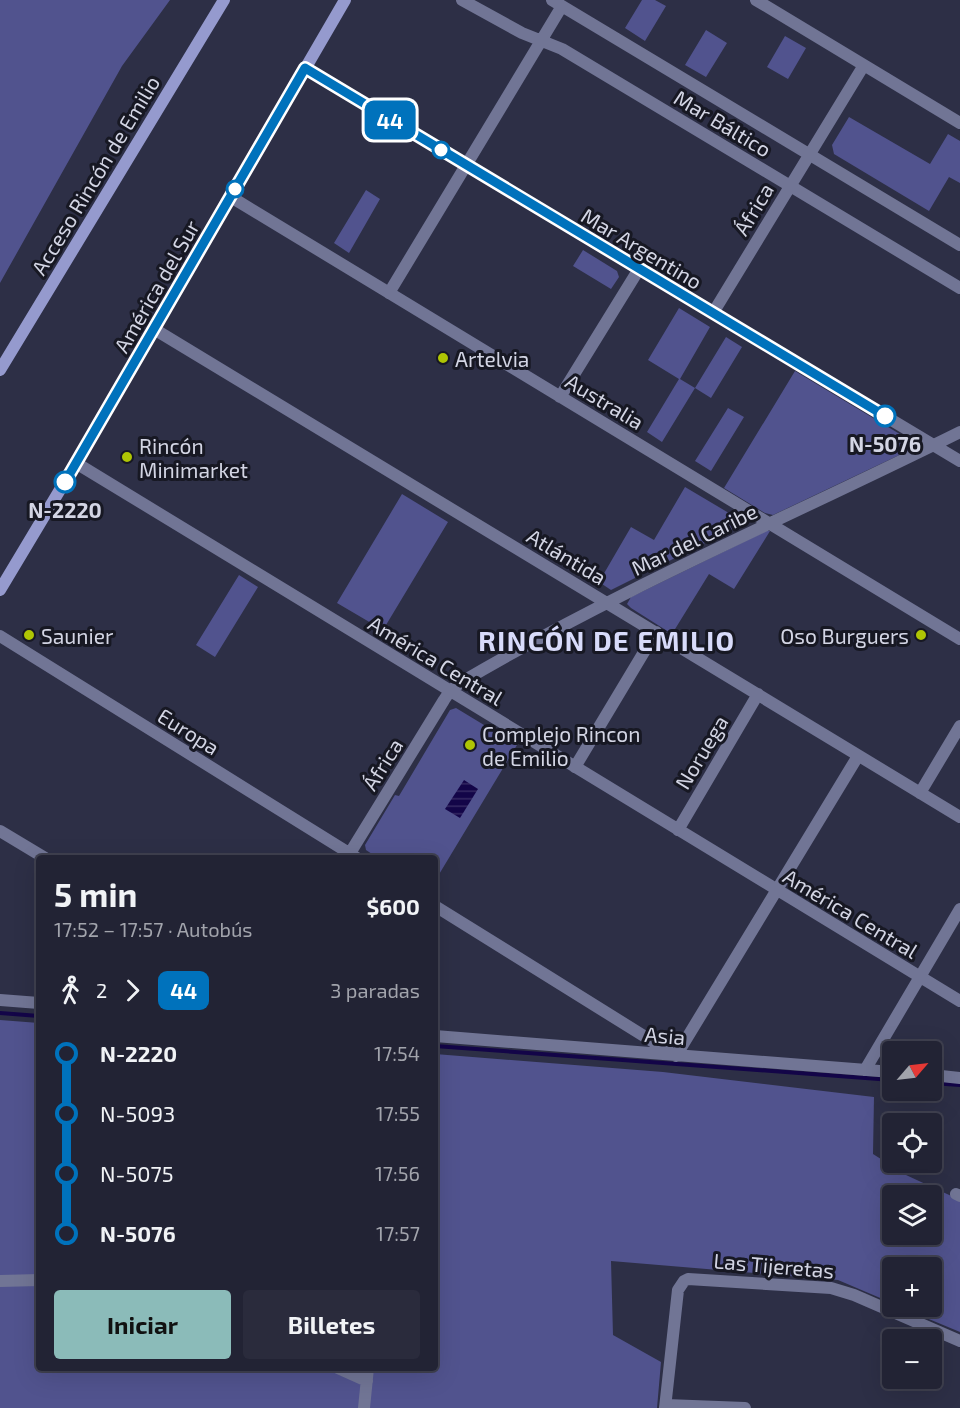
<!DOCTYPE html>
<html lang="es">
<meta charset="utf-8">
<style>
:root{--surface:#222334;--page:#2a2b3c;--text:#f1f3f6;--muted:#a2a4ac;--line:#3f404f;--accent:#8bbbb9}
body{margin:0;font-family:"Exo 2",sans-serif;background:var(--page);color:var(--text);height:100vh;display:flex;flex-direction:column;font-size:22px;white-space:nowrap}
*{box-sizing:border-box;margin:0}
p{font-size:20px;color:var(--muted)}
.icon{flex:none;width:33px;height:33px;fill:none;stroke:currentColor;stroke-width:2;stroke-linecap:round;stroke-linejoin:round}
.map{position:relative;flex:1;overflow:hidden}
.side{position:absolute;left:36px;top:855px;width:402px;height:516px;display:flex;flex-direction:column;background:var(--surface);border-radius:6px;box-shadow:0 6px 24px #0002,0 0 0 2px var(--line)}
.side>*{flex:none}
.badge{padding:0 12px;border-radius:9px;font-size:21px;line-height:39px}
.needle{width:39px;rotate:62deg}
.tools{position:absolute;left:882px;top:1041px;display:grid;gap:12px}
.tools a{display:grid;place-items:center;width:60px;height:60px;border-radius:6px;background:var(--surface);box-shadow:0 6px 24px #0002,0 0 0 2px var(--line);font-size:30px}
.map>.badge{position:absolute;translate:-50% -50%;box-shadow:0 0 0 3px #fff}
.legs{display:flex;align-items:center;gap:9px;height:66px;padding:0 18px;font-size:20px}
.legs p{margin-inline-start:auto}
.summary{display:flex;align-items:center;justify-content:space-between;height:102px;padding:0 18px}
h1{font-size:33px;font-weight:700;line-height:45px}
.button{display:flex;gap:12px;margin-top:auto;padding:12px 18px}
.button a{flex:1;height:69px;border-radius:6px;background:var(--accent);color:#111;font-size:24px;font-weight:700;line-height:69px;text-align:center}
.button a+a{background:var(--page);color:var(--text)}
ul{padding:0 18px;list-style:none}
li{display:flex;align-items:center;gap:21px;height:60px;font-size:22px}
li i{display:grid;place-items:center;width:9px;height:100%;margin:0 8px;background:currentColor}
li i::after{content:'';width:15px;height:15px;margin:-8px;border:4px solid;border-radius:50%;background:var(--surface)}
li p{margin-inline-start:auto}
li:first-child i{background:linear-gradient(#0000 50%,currentColor 0)}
li:last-child i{background:linear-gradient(currentColor 50%,#0000 0)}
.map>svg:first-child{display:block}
.green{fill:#51538e;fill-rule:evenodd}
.water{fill:url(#water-rules)}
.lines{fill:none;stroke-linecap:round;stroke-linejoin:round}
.stream{stroke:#130548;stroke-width:4}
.street{stroke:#717595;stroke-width:12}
.secondary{stroke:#959ace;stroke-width:12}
.line-1-casing{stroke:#fff;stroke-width:14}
.line-1{stroke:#0072bc;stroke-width:9}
.stop-1-dot{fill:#fff;stroke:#0072bc;stroke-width:3}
.poi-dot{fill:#afc504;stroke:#171823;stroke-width:2}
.labels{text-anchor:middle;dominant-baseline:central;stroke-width:6;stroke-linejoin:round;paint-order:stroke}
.street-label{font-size:21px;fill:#d3d5e4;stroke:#171823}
.poi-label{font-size:21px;fill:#d3d5e4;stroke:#171823;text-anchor:start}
.stop-label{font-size:21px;font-weight:bold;fill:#d3d5e4;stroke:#171823}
.district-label{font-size:27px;font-weight:bold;letter-spacing:1.5px;fill:#d8dbfa;stroke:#171823}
</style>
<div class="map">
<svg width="960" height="1408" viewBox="0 0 960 1408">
<defs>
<pattern id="water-rules" width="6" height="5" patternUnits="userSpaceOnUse" patternTransform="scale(1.5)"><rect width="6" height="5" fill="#130548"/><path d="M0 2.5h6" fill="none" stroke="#342962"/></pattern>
</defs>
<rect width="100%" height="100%" fill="#2d2f46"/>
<path class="green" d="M0,0H170L122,66L0,283Z
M642,0H655L666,6L645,41L625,28Z
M706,30L727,43L706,77L685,65Z
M785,36L806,48L788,79L767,67Z
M849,117L930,164L948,134L960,141V183L949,177L929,211L834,154L832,145Z
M366,190L380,199L349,253L334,243Z
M583,250L617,271L619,277L611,289L573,266Z
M679,308L710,327L680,379L695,388L726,337L742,347L711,398L695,388L662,442L647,432L679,379L648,360Z
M795,371L908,439L912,443V449L773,515L765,513L724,488Z
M728,408L744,417L711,471L695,461Z
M685,487L739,519V526L611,590L599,582L631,527L654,540Z
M402,494L448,522L383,630L337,603Z
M766,531H770L734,589L709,574L672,634L631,608L627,604L631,597Z
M239,575L258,587L215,657L196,645Z
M456,708L517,745L435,881V858H378L366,850L365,845L395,795L399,796L450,710Z
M0,1020L39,1023V1368H435V1054L663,1072L874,1097L873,1154L906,1175L960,1200V1332L900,1307L932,1306V1268H892V1303L838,1280L611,1261L613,1335L661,1362L657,1408H0ZM892,1196H932V1234H892Z"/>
<path class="water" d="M464,780L478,789L460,818L445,809Z"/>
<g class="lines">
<path class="stream" d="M0,1013L39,1016
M435,1046L892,1080
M932,1083L960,1085"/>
<path class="street" d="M462,0L522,33L562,49L960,288
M552,0L960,245
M756,0L960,123
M305,68L960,461
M231,197L960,639
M389,293L562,6
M713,313L864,65
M154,329L960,817
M560,397L639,269
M76,463L960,1001
M0,636L357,858
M575,767L656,632
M920,793L960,726
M678,830L758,694
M0,831L45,858
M347,858L444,700L450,691L460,683C621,588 793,515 960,432
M435,906L676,1056L858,756
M0,1000L39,1003
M435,1036L892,1072
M865,1070L960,909
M932,1075L960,1078
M956,1194L960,1196
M0,1281L39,1280
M338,1368L367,1381
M666,1405L745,1408
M364,1408L368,1368
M665,1408L678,1290L684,1281L688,1279L831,1288L854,1295L960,1341"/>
<path class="secondary" d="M0,370L224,0
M0,590L76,463L345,0"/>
</g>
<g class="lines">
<defs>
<path id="line-1" d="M65,482L305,68L885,416"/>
</defs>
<use href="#line-1" class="line-1-casing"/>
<use href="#line-1" class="line-1"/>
</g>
<g class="stop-1-dot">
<circle cx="441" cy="150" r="8"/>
<circle cx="235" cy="189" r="8"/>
<circle cx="885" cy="416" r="10"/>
<circle cx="65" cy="482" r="10"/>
</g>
<g class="poi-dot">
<circle cx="443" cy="358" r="6"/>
<circle cx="127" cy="457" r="6"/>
<circle cx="29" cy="635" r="6"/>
<circle cx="921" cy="635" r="6"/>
<circle cx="470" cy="745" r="6"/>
</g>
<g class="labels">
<g class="street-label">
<text transform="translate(723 123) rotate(31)">Mar Báltico</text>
<text transform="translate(95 175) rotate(-59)">Acceso Rincón de Emilio</text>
<text transform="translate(753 209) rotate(-59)">África</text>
<text transform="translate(642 248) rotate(31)">Mar Argentino</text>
<text transform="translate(156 286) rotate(-60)">América del Sur</text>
<text transform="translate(605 401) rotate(31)">Australia</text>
<text transform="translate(694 539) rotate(-26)">Mar del Caribe</text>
<text transform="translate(567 556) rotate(31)">Atlántida</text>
<text transform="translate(436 660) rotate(31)">América Central</text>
<text transform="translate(189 731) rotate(32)">Europa</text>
<text transform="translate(701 752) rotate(-59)">Noruega</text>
<text transform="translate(382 764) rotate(-58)">África</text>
<text transform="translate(851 913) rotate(31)">América Central</text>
<text transform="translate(665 1035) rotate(5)">Asia</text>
<text transform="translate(774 1265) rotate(5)">Las Tijeretas</text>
</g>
<g class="poi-label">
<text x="455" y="358">Artelvia</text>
<text x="139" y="445">Rincón<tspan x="139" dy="24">Minimarket</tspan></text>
<text x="41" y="635">Saunier</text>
<text x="909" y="635" text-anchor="end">Oso Burguers</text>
<text x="482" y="733">Complejo Rincon<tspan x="482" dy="24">de Emilio</tspan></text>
</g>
<g class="stop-label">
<text x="885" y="443">N-5076</text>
<text x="65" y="509">N-2220</text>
</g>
<g class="district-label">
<text x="607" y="640">RINCÓN DE EMILIO</text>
</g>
</g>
</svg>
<div class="tools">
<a><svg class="needle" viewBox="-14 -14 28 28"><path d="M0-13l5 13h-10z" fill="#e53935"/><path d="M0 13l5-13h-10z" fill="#a2a4ac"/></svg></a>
<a><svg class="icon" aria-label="locate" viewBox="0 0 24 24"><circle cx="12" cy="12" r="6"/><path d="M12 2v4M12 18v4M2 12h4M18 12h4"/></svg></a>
<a><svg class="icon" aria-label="layers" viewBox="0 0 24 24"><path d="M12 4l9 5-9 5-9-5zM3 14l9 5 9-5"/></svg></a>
<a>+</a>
<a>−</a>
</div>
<b class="badge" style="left:390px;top:120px;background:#0072bc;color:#fff">44</b>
<section class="side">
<div class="summary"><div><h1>5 min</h1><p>17:52 – 17:57 · Autobús</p></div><b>$600</b></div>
<div class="legs"><svg class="icon" aria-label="walk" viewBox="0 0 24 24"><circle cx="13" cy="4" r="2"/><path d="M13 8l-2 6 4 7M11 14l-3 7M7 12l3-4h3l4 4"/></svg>2<svg class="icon" aria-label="forward" viewBox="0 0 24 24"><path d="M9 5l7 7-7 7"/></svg><b class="badge" style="background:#0072bc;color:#fff">44</b><p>3 paradas</p></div>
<ul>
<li><i style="color:#0072bc"></i><b>N-2220</b><p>17:54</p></li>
<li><i style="color:#0072bc"></i><span>N-5093</span><p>17:55</p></li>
<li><i style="color:#0072bc"></i><span>N-5075</span><p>17:56</p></li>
<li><i style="color:#0072bc"></i><b>N-5076</b><p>17:57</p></li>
</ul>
<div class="button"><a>Iniciar</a><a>Billetes</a></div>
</section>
</div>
